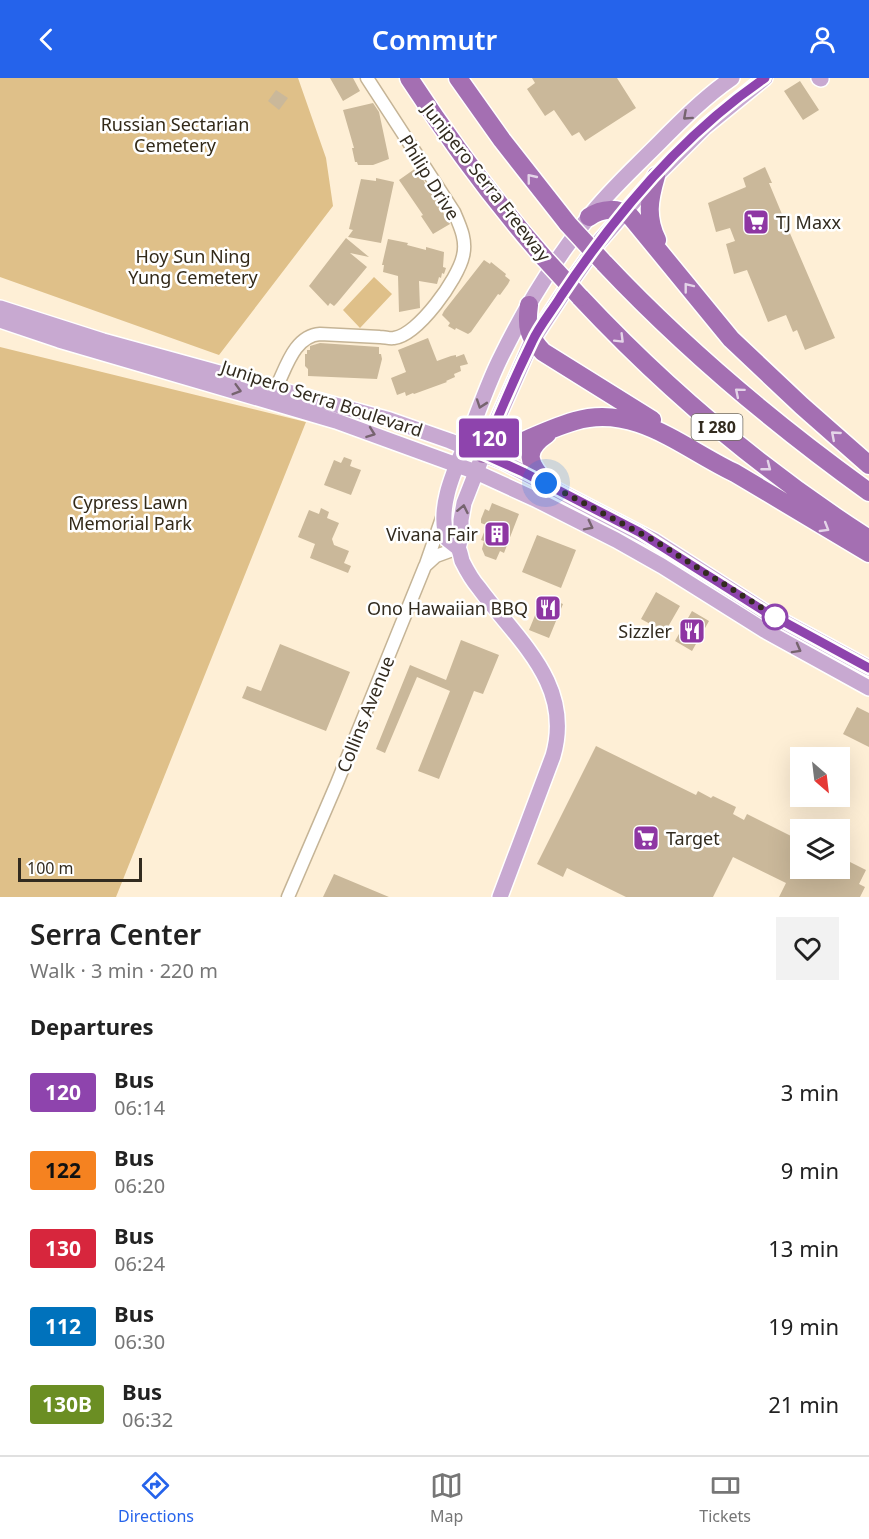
<!DOCTYPE html>
<meta charset="utf-8">
<style>
:root{--surface:#fff;--page:#f2f2f2;--text:#222;--muted:#767676;--line:#e0e0e0;--accent:#2563eb}
body{margin:0;font-family:"Noto Sans",sans-serif;background:var(--page);color:var(--text);height:100vh;display:flex;flex-direction:column;font-size:22px;white-space:nowrap}
*{box-sizing:border-box;margin:0}
p{font-size:20px;color:var(--muted)}
.icon{flex:none;width:33px;height:33px;fill:none;stroke:currentColor;stroke-width:2;stroke-linecap:round;stroke-linejoin:round}
.map{position:relative;height:819px;overflow:hidden}
.drawer{display:flex;flex-direction:column;background:var(--surface);flex:1}
.drawer>*{flex:none}
.badge{padding:0 12px;border-radius:4px;font-size:21px;line-height:39px}
.needle{width:39px;rotate:152deg}
.tools{position:absolute;left:790px;top:669px;display:grid;gap:12px}
.tools a{display:grid;place-items:center;width:60px;height:60px;border-radius:0px;background:var(--surface);box-shadow:0 6px 24px #0002;font-size:30px}
.scale{position:absolute;left:18px;bottom:15px;width:124px;box-sizing:border-box;padding-left:6px;border:3px solid #322b1f;border-top:0;font-size:16px;line-height:21px;white-space:nowrap;color:#322b1f;-webkit-text-stroke:4px #fff;paint-order:stroke}
.you{position:absolute;width:30px;height:30px;margin:-15px;border:4px solid #fff;border-radius:50%;background:#1a73e8;box-shadow:0 0 0 9px #1a73e833}
.map>.badge{position:absolute;translate:-50% -50%;box-shadow:0 0 0 3px #fff}
h2{padding:0 30px;font-size:22px;line-height:54px}
.round{display:grid;place-items:center;flex:none;width:63px;height:63px;border-radius:0px;background:var(--page)}
.overview{display:flex;align-items:center;justify-content:space-between;height:102px;padding:0 30px}
h1{font-size:28px;font-weight:600;line-height:45px}
ul{padding:0;list-style:none}
li{display:flex;align-items:center;gap:18px;height:78px;padding:0 30px}
li div{flex:1}
li b{display:block;font-size:22px}
li em{font-style:normal}
li .badge{min-width:66px;font-weight:700;text-align:center}
header{display:flex;justify-content:space-between;align-items:center;height:78px;padding:0 30px;background:var(--accent);color:#fff;font-size:27px;font-weight:600}
.tab-bar{display:flex;justify-content:space-around;align-items:center;height:84px;border-top:2px solid var(--line);background:var(--surface);font-size:16px;color:var(--muted)}
.tab-bar a{display:grid;justify-items:center;gap:3px}
.tab-bar .active{color:var(--accent)}
.map>svg:first-child{display:block}
.green{fill:#dfc089}
.building{fill:#cab89a}
.lines{fill:none;stroke-linecap:round;stroke-linejoin:round}
.minor-casing{stroke:#c5b496;stroke-width:15}
.major-casing{stroke:#fff;stroke-width:18}
.highway-casing{stroke:#fff;stroke-width:21}
.minor{stroke:#fff;stroke-width:12}
.major{stroke:#c8a9d1;stroke-width:15}
.highway{stroke:#a46fb2;stroke-width:18}
.highway-bridge-casing{stroke:#fff;stroke-width:21;stroke-linecap:butt}
.highway-bridge{stroke:#a46fb2;stroke-width:18}
.oneway{stroke:#76646f}
.oneway2{stroke:#e4d4e8}
.line-casing{stroke:#fff;stroke-width:14}
.line{stroke:#8e44ad;stroke-width:9}
.walk{stroke:#322b1f;stroke-width:6;stroke-dasharray:0 10.8}
.stop-dot{fill:#fff;stroke:#8e44ad;stroke-width:3}
.labels{text-anchor:middle;dominant-baseline:central;stroke-width:5;stroke-linejoin:round;paint-order:stroke}
.shield{fill:#fff;stroke:#706b62;stroke-width:1.5}
.shield-label{font-size:16px;font-weight:bold;fill:#322b1f}
.park-label{font-size:18px;fill:#322918;stroke:#fff}
.street-label{font-size:18px;fill:#322b1f;stroke:#fff}
.poi-label{font-size:18px;fill:#322b1f;stroke:#fff;text-anchor:end}
</style>
<header><svg class="icon" aria-label="back" viewBox="0 0 24 24"><path d="M15 5l-7 7 7 7"/></svg>Commutr<svg class="icon" aria-label="person" viewBox="0 0 24 24"><circle cx="12" cy="8" r="4"/><path d="M4 21q1-7 8-7t8 7"/></svg></header>
<div class="map">
<svg width="869" height="819" viewBox="0 0 869 819">
<rect width="100%" height="100%" fill="#feefd6"/>
<path class="green" d="M0,0H298L326,80L333,128L219,277L0,199Z
M374,199L392,216L360,250L343,232Z
M0,269L306,344L116,819H0Z"/>
<path class="building" d="M330,0H353L360,13L343,23Z
M532,0H617L636,30L585,63L579,54L572,58L554,32L545,38L527,11L535,5Z
M800,3L819,32L803,42L784,13Z
M276,12L288,20L279,32L268,23Z
M373,25L379,34L389,81L373,87H358L357,84H355L352,70H354L343,32Z
M765,89L772,105H769L789,153L835,260L805,272L797,252L793,254L786,237L768,244L747,192L734,196L726,166L735,163L730,150L716,154L708,125L746,109L743,100Z
M416,90L450,146L433,156L421,138L423,137L399,102Z
M376,100L394,104L381,165L348,159L353,152L349,151L361,101L376,103Z
M346,160L369,179L350,175L367,189L337,225L334,228L330,225L328,228L309,208Z
M388,161L408,165L407,167L426,172V169L444,174L443,189L446,190L444,196L442,195L441,200L439,199L437,206L419,203L420,230L399,234L398,198L383,194L384,187H382Z
M484,182L490,186L491,184L506,196L505,198L510,202L508,206L500,217L498,216L471,254L468,256L456,250L455,252L448,248L450,245L442,237L444,233Z
M428,260L437,283L451,278L456,277V279L464,276L468,286L460,288L461,293L454,296L455,299L446,303L447,304L414,316L413,315L406,318L405,314L397,317L391,300L406,294L398,272Z
M320,265L379,269V276H381L382,281L377,301L308,298V291L305,288V276H307V272H310V268Z
M344,379L352,382L350,388L361,392L351,417L324,407L334,382L341,385Z
M492,425L519,436L504,475L500,473L496,482L485,478L482,471L484,463L481,462L486,449V447L481,445V441L485,431L489,433Z
M321,430L329,434L327,440L339,445L332,461L334,467L349,473L344,485L351,488L348,495L310,480L315,466L298,459L309,432L319,436Z
M537,457L576,472L561,510L522,494Z
M656,514L680,528L665,554L641,541Z
M543,518L563,526L549,560L529,552Z
M692,533L709,543L692,573L675,563Z
M461,562L499,577L483,616L474,613L439,701L418,693L450,613L417,599L385,675L376,671L410,587L446,602Z
M280,566L350,594L326,653L242,620L247,608L261,613Z
M857,629L869,635V669L843,656Z
M596,668L696,717L698,713L711,720L713,718L736,729L733,736L744,742L747,736L801,763V790H840V779L866,792L859,806L865,809L860,819H779L786,805L733,779L713,819H626L567,790L563,799L537,786Z
M334,796L389,819H323Z"/>
<g class="lines">
<defs>
<path id="minor" d="M276,310C286,290 294,258 320,256C340,257 360,258 380,259C385,259 390,261 394,260C418,257 458,201 463,178C467,162 460,148 454,134L367,0
M426,486L442,440
M288,819L337,705L425,488L436,478L458,470"/>
<path id="major" d="M819,0L821,1
M0,230L103,263L390,342L450,363L505,385L655,463L764,533L869,590
M0,242L59,262L336,343L476,394L537,422L616,462L662,488L764,552L869,610
M458,470L461,459V442L464,425L493,351L532,263L566,211L599,164L656,98L705,49L765,0
M500,819L553,678C574,606 517,562 479,510C472,502 467,493 462,483C461,479 460,473 458,470C455,467 450,464 447,461C436,429 456,389 468,360C478,334 487,308 499,283C523,233 553,184 588,140C607,115 631,93 654,70C678,46 703,20 732,0"/>
<path id="highway" d="M409,0C450,63 495,124 545,181
M458,0L502,62L568,146
M656,98C649,122 646,139 657,162
M589,139C602,130 618,129 631,139L731,261L802,328L869,387
M604,185C685,271 773,345 869,414
M580,219C666,311 763,393 869,461
M529,227C526,249 528,258 543,274L652,342
M483,376H494C521,365 547,351 575,343C635,325 684,371 735,395L869,475
M546,405C529,386 522,373 547,356"/>
</defs>
<use href="#minor" class="minor-casing"/>
<use href="#major" class="major-casing"/>
<use href="#highway" class="highway-casing"/>
<use href="#minor" class="minor"/>
<use href="#major" class="major"/>
<use href="#highway" class="highway"/>
<defs>
<path id="highway-bridge" d="M568,146L604,185
M545,181L580,219"/>
</defs>
<use href="#highway-bridge" class="highway-bridge-casing"/>
<use href="#highway-bridge" class="highway-bridge"/>
</g>
<defs><path id="oneway-chevron" d="M-2-3.5L2.5 0L-2 3.5" fill="none" stroke-width="1.6" stroke-linecap="round" stroke-linejoin="round" transform="scale(1.5)"/></defs>
<g class="oneway">
<use href="#oneway-chevron" transform="translate(687 38) rotate(138)"/>
<use href="#oneway-chevron" transform="translate(237 312) rotate(16)"/>
<use href="#oneway-chevron" transform="translate(481 326) rotate(109)"/>
<use href="#oneway-chevron" transform="translate(371 355) rotate(20)"/>
<use href="#oneway-chevron" transform="translate(463 431) rotate(-78)"/>
<use href="#oneway-chevron" transform="translate(589 448) rotate(27)"/>
<use href="#oneway-chevron" transform="translate(797 571) rotate(29)"/>
</g>
<g class="oneway2">
<use href="#oneway-chevron" transform="translate(531 100) rotate(-129)"/>
<use href="#oneway-chevron" transform="translate(688 209) rotate(-128)"/>
<use href="#oneway-chevron" transform="translate(620 261) rotate(45)"/>
<use href="#oneway-chevron" transform="translate(739 314) rotate(-140)"/>
<use href="#oneway-chevron" transform="translate(835 357) rotate(-139)"/>
<use href="#oneway-chevron" transform="translate(767 389) rotate(38)"/>
<use href="#oneway-chevron" transform="translate(825 450) rotate(31)"/>
</g>
<g class="lines">
<defs>
<path id="line" d="M765,0C683,56 615,137 561,218C552,233 539,248 532,264C514,301 498,338 483,376L523,394L639,454L764,533L869,590"/>
</defs>
<use href="#line" class="line-casing"/>
<use href="#line" class="line"/>
<path class="walk" d="M546,405L655,463L778,540L775,539"/>
</g>
<defs>
<symbol id="supermarket-square" viewBox="-11 -11 22 22"><rect x="-9" y="-9" width="18" height="18" rx="4" fill="#8e36a3" stroke="#fff"/><path d="M-6-5.5h2.5l.6 2H6L4.5 2H-2.5L-4.4-4H-6ZM-1.5 3.2a1.3 1.3 0 1 0 .1 0ZM3 3.2a1.3 1.3 0 1 0 .1 0Z" fill="#fff"/></symbol>
<symbol id="building-square" viewBox="-11 -11 22 22"><rect x="-9" y="-9" width="18" height="18" rx="4" fill="#8e36a3" stroke="#fff"/><path d="M-4-6H4V6H1V3H-1V6H-4ZM-2.5-4.3h1.7v1.8h-1.7ZM.8-4.3h1.7v1.8H.8ZM-2.5-1h1.7V.8h-1.7ZM.8-1h1.7V.8H.8Z" fill="#fff"/></symbol>
<symbol id="restaurant-square" viewBox="-11 -11 22 22"><rect x="-9" y="-9" width="18" height="18" rx="4" fill="#8e36a3" stroke="#fff"/><path d="M-5-6h1v4h1v-4h1v4h1v-4h1v5L-1.5 .5V6h-2V.5L-5-1ZM5-6V6H3V1.5H1.5Q1.5-4 5-6Z" fill="#fff"/></symbol>
</defs>
<g fill-rule="evenodd">
<use href="#supermarket-square" x="741" y="129" width="30" height="30"/>
<use href="#building-square" x="482" y="441" width="30" height="30"/>
<use href="#restaurant-square" x="533" y="515" width="30" height="30"/>
<use href="#restaurant-square" x="677" y="538" width="30" height="30"/>
<use href="#supermarket-square" x="631" y="745" width="30" height="30"/>
</g>
<circle class="stop-dot" cx="775" cy="539" r="12"/>
<g class="labels">
<rect class="shield" x="691.5" y="336" width="51" height="26" rx="4.5"/>
<g class="shield-label">
<text x="717" y="349">I 280</text>
</g>
<g class="park-label">
<text x="175" y="46">Russian Sectarian<tspan x="175" dy="21">Cemetery</tspan></text>
<text x="193" y="178">Hoy Sun Ning<tspan x="193" dy="21">Yung Cemetery</tspan></text>
<text x="130" y="424">Cypress Lawn<tspan x="130" dy="21">Memorial Park</tspan></text>
</g>
<g class="street-label">
<text transform="translate(430 99) rotate(58)">Philip Drive</text>
<text transform="translate(487 104) rotate(52)">Junipero Serra Freeway</text>
<text transform="translate(322 320) rotate(18)">Junipero Serra Boulevard</text>
<text transform="translate(365 636) rotate(-68)">Collins Avenue</text>
</g>
<g class="poi-label">
<text x="776" y="144" text-anchor="start">TJ Maxx</text>
<text x="478" y="456">Vivana Fair</text>
<text x="528" y="530">Ono Hawaiian BBQ</text>
<text x="672" y="553">Sizzler</text>
<text x="666" y="760" text-anchor="start">Target</text>
</g>
</g>
</svg>
<div class="tools">
<a><svg class="needle" viewBox="-14 -14 28 28"><path d="M0-13l5 13h-10z" fill="#e53935"/><path d="M0 13l5-13h-10z" fill="#767676"/></svg></a>
<a><svg class="icon" aria-label="layers" viewBox="0 0 24 24"><path d="M12 4l9 5-9 5-9-5zM3 14l9 5 9-5"/></svg></a>
</div>
<div class="scale">100 m</div>
<div class="you" style="left:546px;top:405px"></div>
<b class="badge" style="left:489px;top:360px;background:#8e44ad;color:#fff">120</b>
</div>
<section class="drawer">
<div class="overview"><div><h1>Serra Center</h1><p>Walk · 3 min · 220 m</p></div><a class="round"><svg class="icon" aria-label="heart" viewBox="0 0 24 24"><path d="M12 20l-8-8c-3-5 5-10 8-4 3-6 11-1 8 4z"/></svg></a></div>
<h2>Departures</h2>
<ul>
<li><span class="badge" style="background:#8e44ad;color:#fff">120</span><div><b>Bus</b><p>06:14</p></div><em>3 min</em></li>
<li><span class="badge" style="background:#f58220;color:#111">122</span><div><b>Bus</b><p>06:20</p></div><em>9 min</em></li>
<li><span class="badge" style="background:#d7263d;color:#fff">130</span><div><b>Bus</b><p>06:24</p></div><em>13 min</em></li>
<li><span class="badge" style="background:#0072bc;color:#fff">112</span><div><b>Bus</b><p>06:30</p></div><em>19 min</em></li>
<li><span class="badge" style="background:#6b8e23;color:#fff">130B</span><div><b>Bus</b><p>06:32</p></div><em>21 min</em></li>
</ul>
</section>
<nav class="tab-bar">
<a class="active"><svg class="icon" aria-label="directions" viewBox="0 0 24 24"><path d="M12 3l9 9-9 9-9-9zM9 14v-3h6M13 9l2 2-2 2"/></svg>Directions</a>
<a><svg class="icon" aria-label="map" viewBox="0 0 24 24"><path d="M3 6l6-2 6 2 6-2v14l-6 2-6-2-6 2zM9 4v14M15 6v14"/></svg>Map</a>
<a><svg class="icon" aria-label="tickets" viewBox="0 0 24 24"><path d="M3 7h18v10H3zM15 7v10"/></svg>Tickets</a>
</nav>
